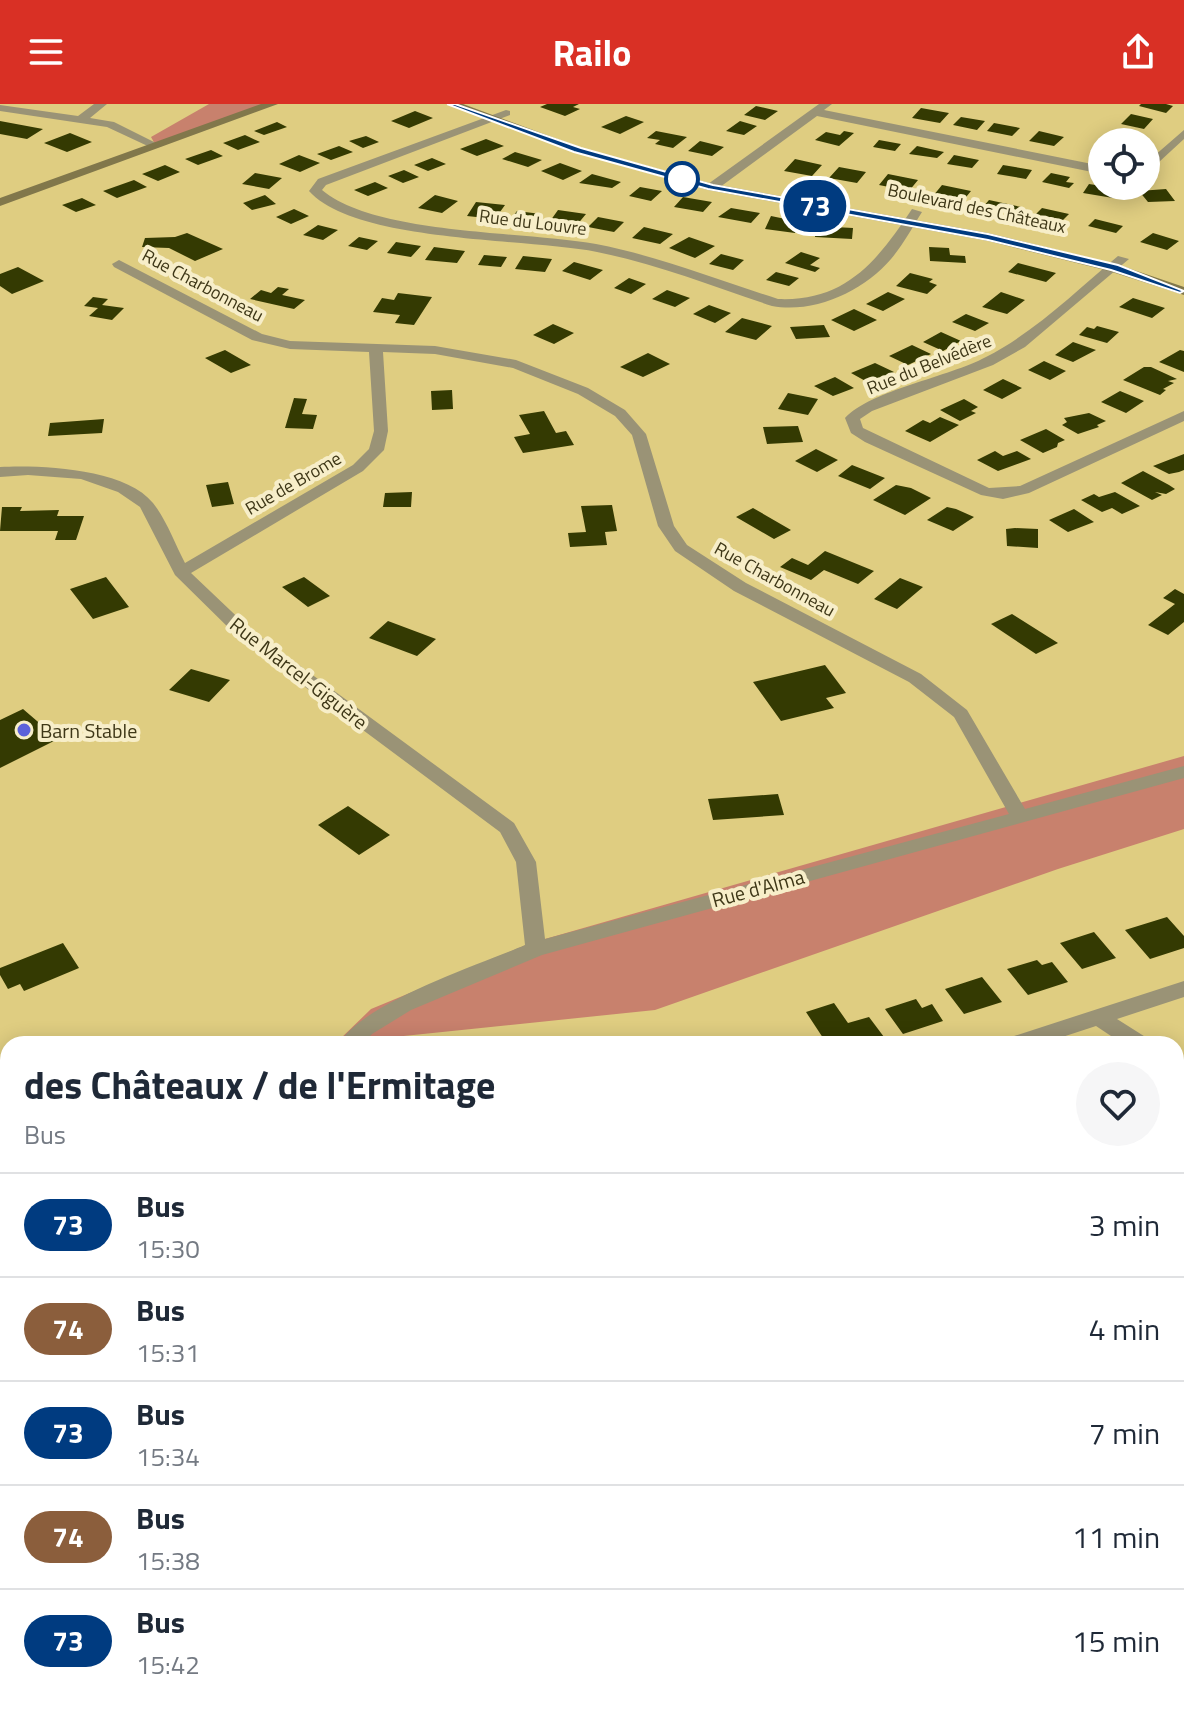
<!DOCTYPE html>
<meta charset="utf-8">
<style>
:root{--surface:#fff;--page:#f6f6f7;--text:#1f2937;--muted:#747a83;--line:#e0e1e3;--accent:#d93025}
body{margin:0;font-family:"Titillium Web",sans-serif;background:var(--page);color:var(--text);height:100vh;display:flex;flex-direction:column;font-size:30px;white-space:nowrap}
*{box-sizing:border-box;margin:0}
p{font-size:26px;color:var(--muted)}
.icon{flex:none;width:44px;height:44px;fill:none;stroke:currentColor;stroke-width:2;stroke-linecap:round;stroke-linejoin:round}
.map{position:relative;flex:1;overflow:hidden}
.panel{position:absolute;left:0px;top:932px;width:1184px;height:674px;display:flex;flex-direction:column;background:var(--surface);border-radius:24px 24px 0 0;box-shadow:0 4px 20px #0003}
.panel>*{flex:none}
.badge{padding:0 16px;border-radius:26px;font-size:28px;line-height:52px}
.tools{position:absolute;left:1088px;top:24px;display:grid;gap:16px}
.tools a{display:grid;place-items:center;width:72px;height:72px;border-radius:50%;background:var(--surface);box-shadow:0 4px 20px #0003;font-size:40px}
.map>.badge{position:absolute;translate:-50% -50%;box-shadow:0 0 0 4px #fff}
.round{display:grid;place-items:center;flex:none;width:84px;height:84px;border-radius:42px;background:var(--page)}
.overview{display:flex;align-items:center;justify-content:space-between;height:136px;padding:0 24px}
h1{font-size:38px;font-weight:700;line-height:60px}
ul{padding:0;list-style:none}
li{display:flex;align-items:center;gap:24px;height:104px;padding:0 24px;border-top:2px solid var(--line)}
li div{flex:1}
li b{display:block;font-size:30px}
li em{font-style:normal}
li .badge{min-width:88px;font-weight:700;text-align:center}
header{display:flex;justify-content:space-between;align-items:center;height:104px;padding:0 24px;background:var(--accent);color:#fff;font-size:36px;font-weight:700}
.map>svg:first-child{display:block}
.forest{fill:#c8816d}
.building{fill:#343a02}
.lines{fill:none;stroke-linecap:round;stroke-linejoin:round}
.street{fill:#9a9376;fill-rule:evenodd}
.secondary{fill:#81774b;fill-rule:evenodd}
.line{fill:#003b80;stroke:#fff;stroke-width:2}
.stop-dot{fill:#fff;stroke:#003b80;stroke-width:4}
.poi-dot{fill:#5c62da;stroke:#f7eec9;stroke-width:3}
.labels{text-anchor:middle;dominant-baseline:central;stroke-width:8;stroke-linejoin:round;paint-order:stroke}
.far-street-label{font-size:18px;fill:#3e3717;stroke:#f7eec9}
.street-label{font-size:20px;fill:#3e3717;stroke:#f7eec9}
.poi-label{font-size:20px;fill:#3e3717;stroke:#f7eec9;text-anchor:start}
</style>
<header><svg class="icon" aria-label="menu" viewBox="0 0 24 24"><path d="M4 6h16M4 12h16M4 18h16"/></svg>Railo<svg class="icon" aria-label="share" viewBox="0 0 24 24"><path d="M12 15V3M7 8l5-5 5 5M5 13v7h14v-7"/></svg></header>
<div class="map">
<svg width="1184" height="1605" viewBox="0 0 1184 1605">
<rect width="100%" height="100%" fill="#dfcd81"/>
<path class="forest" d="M209,0H274L156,42L151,33Z
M1184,652V725L1058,765L655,906L336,939L371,905L531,839Z"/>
<path class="building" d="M547,0H579L573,3L580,5L565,12L540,3Z
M1141,0H1166L1173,2L1166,9L1139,2Z
M756,2L778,7L765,16L744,11Z
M921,4L949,9L940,19L912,14Z
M415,7L433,14L409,24L391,17Z
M1131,10L1153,15L1144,25L1121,20Z
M626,12L644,18L620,30L601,23Z
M961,13L985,17L977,26L953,21Z
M0,17L43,25L27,35L0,30Z
M740,17L757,22L744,31L726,27Z
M277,18L287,23L264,31L254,27Z
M994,19L1020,24L1012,32L987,27Z
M1116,26L1128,27L1141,29L1130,38L1109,34Z
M656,27L687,33L673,44L655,40L660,36L647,34Z
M844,27L854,29L839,42L815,36L826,28L840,31Z
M1039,27L1064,33L1054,42L1029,37Z
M70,29L92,38L67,48L44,39Z
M245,31L260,38L238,46L223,39Z
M366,32L379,38L363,44L349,37Z
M486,35L504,42L477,52L460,45Z
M879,36L901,40L895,47L873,43Z
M700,37L724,43L712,52L688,47Z
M339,42L353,48L331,56L317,50Z
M917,42L944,48L937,54L909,50Z
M211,46L223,52L198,61L185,55Z
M515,48L542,56L528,63L502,55Z
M299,51L320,59L300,68L279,60Z
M954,51L979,56L972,64L947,60Z
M432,54L446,60L428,67L414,61Z
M795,55L822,61L812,72L784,67Z
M560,59L582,67L563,76L541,67Z
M165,61L180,68L158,77L142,70Z
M1003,61L1032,66L1026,75L997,70Z
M839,63L866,68L857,79L829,74Z
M404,66L419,73L403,79L388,72Z
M255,69L282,74L269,85L242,80Z
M1051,69L1070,73L1066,78L1074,79L1069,84L1042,78Z
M592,70L621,78L612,84L579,79Z
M888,70L918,76L909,87L879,81Z
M134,76L147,83L117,94L103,87Z
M375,78L388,84L368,92L354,86Z
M1089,80L1102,82L1118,85L1113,94L1083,89Z
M942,81L971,87L962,98L933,92Z
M640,83L662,87L651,97L629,92Z
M1166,85L1175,97L1148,98L1139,87Z
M265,91L276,100L252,106L243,99Z
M435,91L458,97L442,109L418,104Z
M683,93L712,98L703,108L674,103Z
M82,94L96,101L76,108L62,101Z
M989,96L1021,103L1015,110L983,103Z
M476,98L505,101L495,115L467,112Z
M731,104L760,109L751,119L718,113Z
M1042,104L1069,110L1061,118L1034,112Z
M294,105L309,112L291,120L276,113Z
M558,106L586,110L576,122L548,120Z
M517,107L541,110L534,119L510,116Z
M771,112L800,118L795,129L765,125Z
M598,113L624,118L614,128L588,123Z
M1095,115L1123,122L1116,129L1088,122Z
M318,121L338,126L323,136L303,131Z
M816,122L853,124L852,135L815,133Z
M644,123L673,130L660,140L632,134Z
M187,129L223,145L195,157L169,144L142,143L145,134L175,133Z
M1153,129L1179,137L1167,146L1140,138Z
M359,133L378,137L367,146L348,142Z
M689,133L715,142L695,154L669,144Z
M396,138L421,142L411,153L387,149Z
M434,143L465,147L457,159L425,156Z
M929,143L949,144L950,151L965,152L966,159L930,157Z
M801,148L820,154L810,161L820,164L815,168L785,159Z
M721,150L744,156L733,166L709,160Z
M484,151L507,153L501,163L478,161Z
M523,152L552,155L545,168L515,165Z
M574,158L603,166L590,176L562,167Z
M1018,159L1056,169L1046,178L1008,168Z
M18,163L44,177L12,190L0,182V170Z
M776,168L799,174L789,182L766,176Z
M910,169L933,175L929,178L937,181L927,190L896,182Z
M629,174L646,180L631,190L614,184Z
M278,183L289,185L282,191L305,196L294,205L250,195L261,186L271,189Z
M667,186L690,194L675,203L652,195Z
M888,188L905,195L883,207L866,200Z
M1001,188L1025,196L1007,210L982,203Z
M398,189L432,193L414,221L395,219L400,211L373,208L382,194L394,196Z
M93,193L108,195L102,201L124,204L112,216L89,212L98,204L84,202Z
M1133,194L1165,204L1152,214L1119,203Z
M709,201L731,209L715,219L693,210Z
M854,205L877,216L854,227L831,216Z
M966,210L989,219L975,227L952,218Z
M742,214L772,222L756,236L725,228Z
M553,220L574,229L554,240L533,231Z
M824,221L830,233L796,235L790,223Z
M1097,222L1119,228L1107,239L1079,231L1087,223L1094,225Z
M941,228L961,237L943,247L923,238Z
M1073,238L1096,246L1073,258L1055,251Z
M912,241L931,250L908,261L889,252Z
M225,246L251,261L231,269L205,254Z
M1180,246L1184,247V268L1159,258Z
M648,249L670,260L643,273L620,263Z
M1044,257L1066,267L1050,276L1028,266Z
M875,259L894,268L869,279L851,269Z
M1144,263H1151L1177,275L1168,277L1174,279L1163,285L1166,286L1160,291L1123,276Z
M835,273L854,284L833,292L814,282Z
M1003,275L1022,284L1002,295L983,286Z
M452,286L453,305L432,306L431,287Z
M1120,287L1144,297L1126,309L1101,298Z
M788,289L818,295L808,311L778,305Z
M294,294L307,295L302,310L317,311L313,325L285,324Z
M964,295L978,303L971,307L976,309L960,317L940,306Z
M544,307L556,329L566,327L574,341L523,349L514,333L530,330L519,311Z
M1089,309L1106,317L1097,321L1099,323L1078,330L1062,321L1067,318L1064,314Z
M940,313L959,321L930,338L905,327L923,316L930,319Z
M104,315L102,329L48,332L50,319Z
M798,322L803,338L767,340L763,323Z
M1046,325L1065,336L1058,339L1057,343L1043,349L1020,336Z
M816,345L838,356L817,368L795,357Z
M995,347L1003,352L1017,347L1031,355L998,367L977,356Z
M1184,350V366L1179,368L1169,370L1153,362Z
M852,361L885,374L870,385L838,372Z
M1143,367L1169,381L1175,385L1166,390L1155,388L1162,391L1152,396L1121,379Z
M228,378L234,400L212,403L206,381Z
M896,381L911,384L931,394L905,411L873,396Z
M412,388L411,403H383L385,389Z
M1115,388L1140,402L1122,410L1112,404L1102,408L1081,396L1094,390L1099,393Z
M612,401L617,427L605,428L607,441L570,443L568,429L586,428L581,402Z
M2,403H22L20,407L59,406L57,412H84L76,436H55L58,427H0Z
M947,403L956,405L974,413L953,427L927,416Z
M753,404L791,426L774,435L736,413Z
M1074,405L1094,418L1068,428L1049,416Z
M1015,424L1038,425V444L1007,442L1006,425Z
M825,447L874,467L858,480L824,466L811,476L780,463L792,454L808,461Z
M106,473L129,503L93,515L70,485Z
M304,473L330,492L308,503L282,483Z
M900,474L923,483L897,505L874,495Z
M1175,485L1184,490V518L1168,531L1148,521L1175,500L1163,494Z
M1012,510L1058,539L1036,550L991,520Z
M388,517L436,535L417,552L369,534Z
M825,561L846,589L826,594L834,604L781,617L753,578Z
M191,565L230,576L209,598L169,586Z
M23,605L58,635L0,664V616Z
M778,690L784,711L713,716L708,695Z
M348,702L390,731L359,751L318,721Z
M1167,813L1184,832V844L1150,855L1125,826Z
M1094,828L1116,854L1082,865L1060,839Z
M63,839L79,864L24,887L20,880L8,885L0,871V864Z
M1037,856L1042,861L1052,858L1068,878L1028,891L1007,865Z
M982,873L1002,898L964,910L945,885Z
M916,895L922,904L932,900L943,917L903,930L885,905Z
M834,899L848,919L869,913L884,933L862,940H827L806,908Z
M1176,1022L1184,1027V1046L1176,1054Z
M8,1167V1190L0,1191V1168Z
M8,1304V1351L0,1352V1305Z
M1184,1347V1400L1176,1395V1362Z
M4,1536L8,1541V1599L0,1605V1540Z
M1184,1551V1605H1177L1168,1598H1176V1561Z
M284,1598H337L343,1605H281L279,1602Z
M833,1598H890L883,1605H840Z"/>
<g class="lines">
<path class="street" d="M94,0H107L90,14L114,18L162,42L152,44L107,23L0,7V1L78,12Z
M819,0H832L824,6L1102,62V70L817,12L716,86H708V80Z
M506,6L510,7V11L326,81L322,86C375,131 524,127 596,140C658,152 718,176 778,195C846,198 878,156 912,105L922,108C912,124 903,141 891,155C864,187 814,210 772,202C715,183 657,160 597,148C527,134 356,139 309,87L318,75Z
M1184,26V35L1146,70V59Z
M1118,152L1129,155L1025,243L993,261L872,307L860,315L863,324L989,384L1020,382L1184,307V317L1029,389L1003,395L981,391L865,338L851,329L845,314C871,286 949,273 986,253C1035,228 1076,187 1118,152Z
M119,156L262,230L290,237L435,242L516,256L588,284L625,306L646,330L674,422L687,441L746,479L921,570L967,606L1025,705L1184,662V674L542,851L411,906L372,930L363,940H339C363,898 479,861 525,841L516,758L500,728L238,533L175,471L140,403L118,388L81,375L28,371L0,373V363C40,361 125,364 153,399C166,415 175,440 185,459L353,361L369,345L374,327L369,248L290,245L252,236L114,163L112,160ZM383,248L435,250L513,264L578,290L615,312L632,331L658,422L675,447L734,487L909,578L954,613L1009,710L545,835L536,758L514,719L250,525L191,469L363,367L384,346L388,327Z
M1184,877V893L1117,915L1147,934L1150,940H1123L1096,922L1041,940H1005L1008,934Z
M1176,958L1184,960V979L1176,977Z
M8,1030V1048L0,1050V1032Z
M8,1238V1260L0,1261V1239Z
M1176,1272L1184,1275V1300L1176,1297Z
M422,1598H453L456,1605H425Z
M1040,1598H1073L1076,1605H1043Z"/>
<path class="secondary" d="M261,0H278L0,102V94Z
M446,0H463L582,44L713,80L988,129L1119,161L1184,183V191L1109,167L988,137L708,86L574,48Z"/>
</g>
<path class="line" d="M447,0H455L581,44L713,81L988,130L1118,161L1184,187L1180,189L1111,166L988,136L708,85L574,48Z"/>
<circle class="stop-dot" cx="682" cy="75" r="16"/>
<circle class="poi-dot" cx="24" cy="626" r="8"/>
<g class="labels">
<g class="far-street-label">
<text transform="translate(977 104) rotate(12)">Boulevard des Châteaux</text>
<text transform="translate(533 118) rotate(7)">Rue du Louvre</text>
<text transform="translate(203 181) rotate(28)">Rue Charbonneau</text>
<text transform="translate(929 260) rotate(-22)">Rue du Belvédère</text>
<text transform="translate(293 379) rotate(-30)">Rue de Brome</text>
<text transform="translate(775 475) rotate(29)">Rue Charbonneau</text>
</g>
<g class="street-label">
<text transform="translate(299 569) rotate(38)">Rue Marcel-Giguère</text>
<text transform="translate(758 784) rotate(-15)">Rue d'Alma</text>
</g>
<g class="poi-label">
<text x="40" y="626">Barn Stable</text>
</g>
</g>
</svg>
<div class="tools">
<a><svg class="icon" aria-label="locate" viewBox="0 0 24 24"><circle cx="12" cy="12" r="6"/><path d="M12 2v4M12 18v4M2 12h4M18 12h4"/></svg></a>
</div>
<b class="badge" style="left:815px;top:102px;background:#003b80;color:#fff">73</b>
<section class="panel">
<div class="overview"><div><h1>des Châteaux / de l'Ermitage</h1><p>Bus</p></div><a class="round"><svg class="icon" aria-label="heart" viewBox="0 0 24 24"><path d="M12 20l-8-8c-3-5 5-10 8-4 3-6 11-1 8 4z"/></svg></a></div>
<ul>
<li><span class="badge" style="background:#003b80;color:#fff">73</span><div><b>Bus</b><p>15:30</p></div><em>3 min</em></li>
<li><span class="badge" style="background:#8b5e3c;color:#fff">74</span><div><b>Bus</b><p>15:31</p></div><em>4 min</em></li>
<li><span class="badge" style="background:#003b80;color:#fff">73</span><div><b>Bus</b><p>15:34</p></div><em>7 min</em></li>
<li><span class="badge" style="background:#8b5e3c;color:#fff">74</span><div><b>Bus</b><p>15:38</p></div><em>11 min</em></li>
<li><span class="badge" style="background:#003b80;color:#fff">73</span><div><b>Bus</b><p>15:42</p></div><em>15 min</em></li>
</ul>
</section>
</div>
